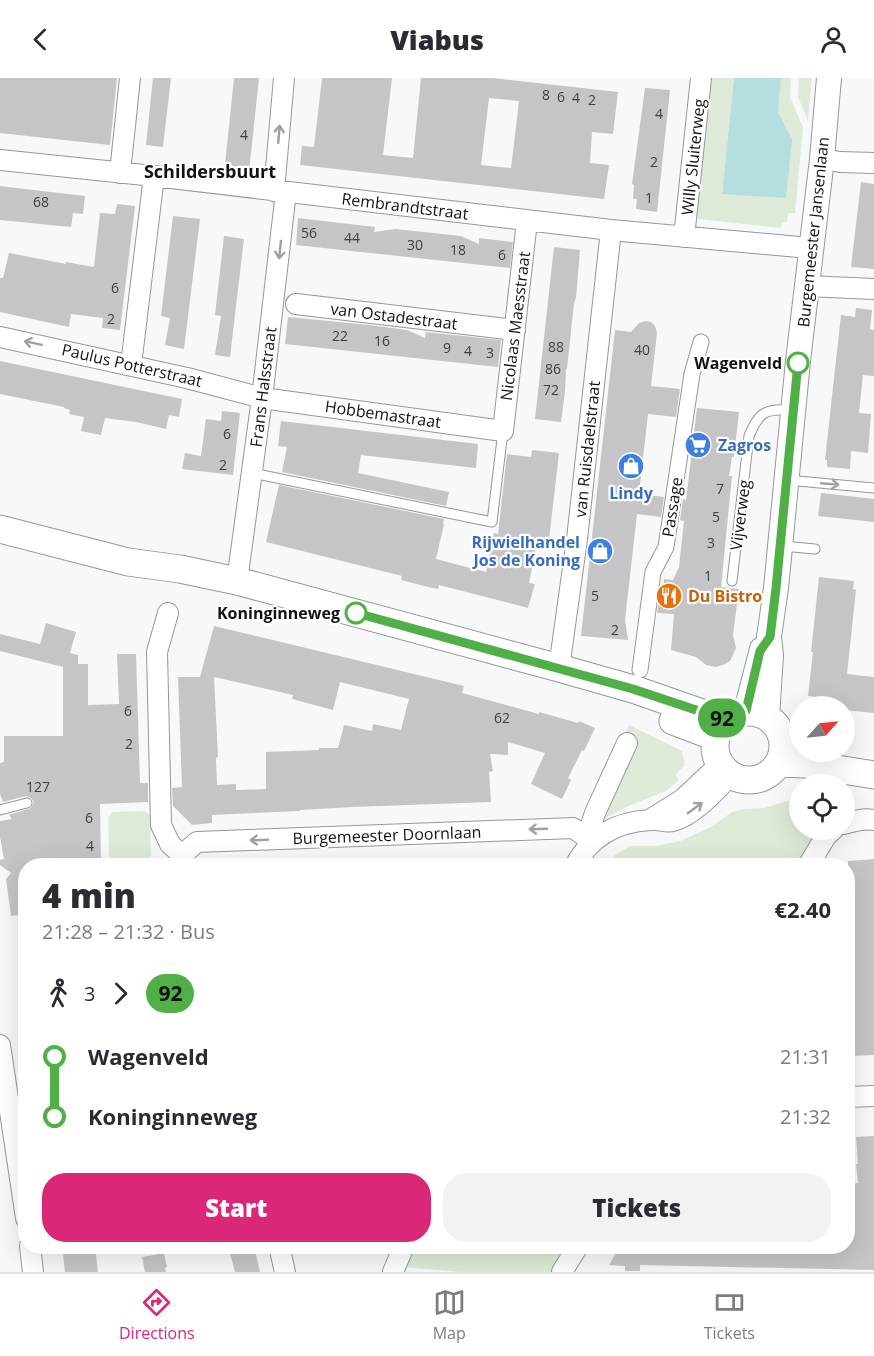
<!DOCTYPE html>
<meta charset="utf-8">
<style>
:root{--surface:#fff;--page:#f2f2f3;--text:#2b2b33;--muted:#7c7c81;--line:#e1e1e2;--accent:#db2777}
body{margin:0;font-family:"Open Sans",sans-serif;background:var(--page);color:var(--text);height:100vh;display:flex;flex-direction:column;font-size:22px;white-space:nowrap}
*{box-sizing:border-box;margin:0}
p{font-size:20px;color:var(--muted)}
.icon{flex:none;width:33px;height:33px;fill:none;stroke:currentColor;stroke-width:2;stroke-linecap:round;stroke-linejoin:round}
.map{position:relative;flex:1;overflow:hidden}
.details{position:absolute;left:18px;top:780px;width:837px;height:396px;display:flex;flex-direction:column;background:var(--surface);border-radius:24px;box-shadow:0 6px 24px #0002}
.details>*{flex:none}
.badge{padding:0 12px;border-radius:20px;font-size:21px;line-height:39px}
.needle{width:39px;rotate:63deg}
.fabs{position:absolute;left:789px;top:618px;display:grid;gap:12px}
.fabs a{display:grid;place-items:center;width:66px;height:66px;border-radius:50%;background:var(--surface);box-shadow:0 6px 24px #0002;font-size:30px}
.map>.badge{position:absolute;translate:-50% -50%;box-shadow:0 0 0 3px #fff}
.legs{display:flex;align-items:center;gap:9px;height:66px;padding:0 24px;font-size:20px}
.legs p{margin-inline-start:auto}
.head{display:flex;align-items:center;justify-content:space-between;height:102px;padding:0 24px}
h1{font-size:33px;font-weight:800;line-height:45px}
.cta{display:flex;gap:12px;margin-top:auto;padding:12px 24px}
.cta a{flex:1;height:69px;border-radius:24px;background:var(--accent);color:#fff;font-size:24px;font-weight:800;line-height:69px;text-align:center}
.cta a+a{background:var(--page);color:var(--text)}
ul{padding:0 24px;list-style:none}
li{display:flex;align-items:center;gap:21px;height:60px;font-size:22px}
li i{display:grid;place-items:center;width:9px;height:100%;margin:0 8px;background:currentColor}
li i::after{content:'';width:15px;height:15px;margin:-8px;border:4px solid;border-radius:50%;background:var(--surface)}
li p{margin-inline-start:auto}
li:first-child i{background:linear-gradient(#0000 50%,currentColor 0)}
li:last-child i{background:linear-gradient(currentColor 50%,#0000 0)}
header{display:flex;justify-content:space-between;align-items:center;height:78px;padding:0 24px;background:var(--surface);font-size:27px;font-weight:800}
.menu{display:flex;justify-content:space-around;align-items:center;height:84px;border-top:2px solid var(--line);background:var(--surface);font-size:16px;color:var(--muted)}
.menu a{display:grid;justify-items:center;gap:3px}
.menu .current{color:var(--accent)}
.map>svg:first-child{display:block}
.green{fill:#deead7}
.water{fill:#b4dedf}
.building{fill:#c5c5c7;fill-rule:evenodd}
.lines{fill:none;stroke-linecap:round;stroke-linejoin:round}
.service-casing{stroke:#959798;stroke-width:11}
.pedestrian-casing{stroke:#959798;stroke-width:17}
.minor-casing{stroke:#959798;stroke-width:22}
.tertiary-casing{stroke:#959798;stroke-width:26}
.secondary-casing{stroke:#959798;stroke-width:29}
.service{stroke:#fff;stroke-width:9}
.pedestrian{stroke:#fff;stroke-width:15}
.minor{stroke:#fff;stroke-width:20}
.tertiary{stroke:#fff;stroke-width:24}
.secondary{stroke:#fff;stroke-width:27}
.oneway{stroke:#a0a0a0}
.line-1-casing{stroke:#fff;stroke-width:14}
.line-1{stroke:#50af46;stroke-width:9}
.stop-1-dot{fill:#fff;stroke:#50af46;stroke-width:3}
.labels{text-anchor:middle;dominant-baseline:central;stroke-width:4.5;stroke-linejoin:round;paint-order:stroke}
.number-label{font-size:14px;fill:#3e3f3f}
.street-label{font-size:16px;fill:#111212;stroke:#fff}
.stop-label{font-size:16px;font-weight:bold;fill:#111212;stroke:#fff;text-anchor:end}
.shop-label{font-size:16px;font-weight:bold;fill:#366cbe;stroke:#fff;text-anchor:start}
.food-label{font-size:16px;font-weight:bold;fill:#c56008;stroke:#fff;text-anchor:start}
.neighbourhood-label{font-size:18px;font-weight:bold;fill:#111212;stroke:#fff}
</style>
<header><svg class="icon" aria-label="back" viewBox="0 0 24 24"><path d="M15 5l-7 7 7 7"/></svg>Viabus<svg class="icon" aria-label="person" viewBox="0 0 24 24"><circle cx="12" cy="8" r="4"/><path d="M4 21q1-7 8-7t8 7"/></svg></header>
<div class="map">
<svg width="874" height="1194" viewBox="0 0 874 1194">
<rect width="100%" height="100%" fill="#f7f8fa"/>
<path class="green" d="M709,0H734L722,115L792,61L778,34L781,0H791L790,19L803,49L795,135H788L787,144H782L781,150L698,141L696,133Z
M799,0H812L808,43L798,19Z
M629,647L682,673L685,687L675,697L679,702L666,713L626,729L601,743L624,658Z
M795,721L799,722L800,752H816L819,756L801,787L594,788L601,779L608,787L616,776L630,768H656L680,763L711,749L732,734L744,731L764,730Z
M145,733L150,737L151,777L146,782H115L109,778L108,740L112,734Z
M414,1169H573L558,1194H461L404,1189Z"/>
<path class="water" d="M734,0H781L778,34L792,61L786,120L722,116Z"/>
<path class="building" d="M0,0H117L110,67L0,55Z
M153,0H171L163,69L146,67Z
M234,0H259L249,94L232,92V87L225,86Z
M322,0H392L383,77L413,80L421,0H492L618,14L613,56L592,54L590,85L609,87L604,121L300,87L302,68L314,69ZM489,20L519,23L511,90L481,87Z
M645,10L670,12L657,134L636,131L637,121H633L634,107L632,106Z
M861,104L874,106V191L851,189Z
M0,108L85,118L83,136L73,135L71,149L0,142Z
M117,126L135,128L120,252L102,250L103,240L71,236L69,249L0,234V200H3L9,175L66,186V184L94,189L100,135L115,136Z
M173,138L200,141L184,271L165,267L170,240L161,238Z
M298,140L375,149L374,154L395,151L461,158L479,166V160L513,164L510,190L296,167Z
M224,158L244,161L230,279L215,277L221,238L215,237Z
M554,169L580,172L576,220L574,225L567,291H566L565,314L561,344L535,341Z
M856,230L872,232L870,251L874,252V298L863,297L859,335L871,336L868,375L851,373L850,391L827,389V382H825L841,237L855,239Z
M288,239L369,247L407,252L425,260L426,254L501,262L498,289L285,266Z
M646,243L651,244L655,248L657,255L651,308L680,311L676,339L648,336L639,416L664,419L661,439L637,436L625,542L628,562L581,558L615,252L631,254L639,245Z
M0,283L182,321L179,339L169,337L166,351L136,344L105,340L101,357L81,353L84,339L69,336L70,332L64,330V329L0,316Z
M697,330L739,334L734,379H732L729,398H732L721,509L739,511L733,557L736,570L733,577L730,583L723,587L716,589L706,587L696,579L671,572L674,536L657,535L659,522H662L664,501L673,502L679,489L684,443L680,442L683,421L686,422Z
M222,333L240,335L233,397L182,391L185,375L201,378L206,341L221,343Z
M281,343L478,366L476,390L361,377L358,395L449,414L446,428L282,394L287,369L278,368Z
M532,372L559,375L549,462L538,460L529,505L535,506L528,530L439,507L438,511L428,509L401,502L402,498L266,464L279,407L444,441L443,446H444L436,481L486,494L494,455L498,456L507,376L531,379Z
M821,415L874,421V444L818,438Z
M819,499L854,503L853,511L856,512L847,596L874,599V635L844,632V628H825L826,624H824V620L808,618L813,574H811Z
M46,545L76,554L70,575L78,577V586H88V627L119,626L117,576H136L140,705H148V724L100,726L101,788H26V836L11,838L6,801L11,795L0,787V782L4,781L0,759V743L12,741L9,737L31,730L34,724L31,720L26,718L3,724L0,716V685L4,684V658H63V589L0,573V556L40,566Z
M214,548L464,608L462,615L539,636V634L578,645L579,643L595,650L584,673L582,672L568,700L571,702L562,721L531,706L545,675L508,664V677L490,676L493,693L489,694L491,724L353,729L300,732V733L212,737V745L192,747L173,728L172,710L182,709L178,599H200ZM214,599L293,617L292,621L333,632L340,604L409,621L401,652L373,646L372,653L344,647L338,670H319V672L266,674V711L236,712V706L217,707L216,680L218,679Z
M874,781V977L848,978V902H850L848,888V783Z
M874,1058V1192L640,1187V1193H625V1188L609,1187L620,1168H848V1106L858,1105L856,1086H858L856,1059Z
M62,1168H95L98,1194H65Z
M228,1168H254L260,1194H235Z
M164,1175L167,1189L165,1190L166,1194H145L142,1179Z"/>
<g class="lines">
<defs>
<path id="service" d="M252,395L492,444L503,353
M787,402L874,410
M782,468L815,471
M732,503L749,358C760,332 766,331 794,332
M0,732L27,725"/>
<path id="pedestrian" d="M640,592L653,494L666,469L692,296L701,264"/>
<path id="minor" d="M822,81L840,84L874,85
M0,82L154,98L611,152L810,170
M120,95L130,0
M274,113L284,0
M684,159L701,0
M807,208L874,211
M296,226L515,252
M0,259L187,300L262,320L503,353L527,143
M131,287L154,98
M237,503L262,320L286,114
M168,535L157,574L161,747L170,766L182,777
M559,590L577,461L611,152
M651,741L683,721L720,686
M844,746C854,743 864,740 874,742
M592,763L591,747L595,735L627,665
M182,777L197,764L573,750L592,763
M575,788C590,758 617,744 650,742C658,741 666,745 673,743C695,737 715,713 731,697
M808,788L826,758L833,752
M0,967L26,1140
M848,1019L874,1018
M30,1168L33,1194
M279,1168L285,1194
M393,1194L404,1168
M562,1194L578,1168"/>
<path id="tertiary" d="M746,633L762,571
M767,639L771,577L769,559L776,510L798,283L822,81L829,0"/>
<path id="secondary" d="M0,451L128,484L180,491L237,503L559,590L633,611L699,634L726,642
M715 668a34 34 0 1 1 68 0a34 34 0 1 1-68 0Z
M673,643L715,659
M779,685L805,686L874,697"/>
</defs>
<use href="#service" class="service-casing"/>
<use href="#pedestrian" class="pedestrian-casing"/>
<use href="#minor" class="minor-casing"/>
<use href="#tertiary" class="tertiary-casing"/>
<use href="#secondary" class="secondary-casing"/>
<use href="#service" class="service"/>
<use href="#pedestrian" class="pedestrian"/>
<use href="#minor" class="minor"/>
<use href="#tertiary" class="tertiary"/>
<use href="#secondary" class="secondary"/>
</g>
<defs><path id="oneway-shaft" d="M-6 0H5M1.5-3L5.5 0L1.5 3" fill="none" stroke-width="1.6" stroke-linecap="round" stroke-linejoin="round" transform="scale(1.5)"/></defs>
<g class="oneway">
<use href="#oneway-shaft" transform="translate(279 56) rotate(-85)"/>
<use href="#oneway-shaft" transform="translate(280 172) rotate(96)"/>
<use href="#oneway-shaft" transform="translate(33 265) rotate(-168)"/>
<use href="#oneway-shaft" transform="translate(830 406) rotate(5)"/>
<use href="#oneway-shaft" transform="translate(695 730) rotate(-36)"/>
<use href="#oneway-shaft" transform="translate(538 751) rotate(178)"/>
<use href="#oneway-shaft" transform="translate(259 762) rotate(178)"/>
</g>
<g class="lines">
<defs>
<path id="line-1" d="M356,535L633,611L726,642L735,636L746,633L760,573L770,559L776,510L798,285"/>
</defs>
<use href="#line-1" class="line-1-casing"/>
<use href="#line-1" class="line-1"/>
</g>
<defs>
<symbol id="supermarket-disc" viewBox="-11 -11 22 22"><circle r="9.5" fill="#3f7fe0" stroke="#fff"/><path d="M-6-5.5h2.5l.6 2H6L4.5 2H-2.5L-4.4-4H-6ZM-1.5 3.2a1.3 1.3 0 1 0 .1 0ZM3 3.2a1.3 1.3 0 1 0 .1 0Z" fill="#fff"/></symbol>
<symbol id="shop-disc" viewBox="-11 -11 22 22"><circle r="9.5" fill="#3f7fe0" stroke="#fff"/><path d="M-5-2.5h2.3a2.7 3.5 0 0 1 5.4 0H5L5.5 6h-11ZM-1.5-2.5h3a1.5 2.3 0 0 0-3 0Z" fill="#fff"/></symbol>
<symbol id="restaurant-disc" viewBox="-11 -11 22 22"><circle r="9.5" fill="#e8710a" stroke="#fff"/><path d="M-5-6h1v4h1v-4h1v4h1v-4h1v5L-1.5 .5V6h-2V.5L-5-1ZM5-6V6H3V1.5H1.5Q1.5-4 5-6Z" fill="#fff"/></symbol>
</defs>
<g fill-rule="evenodd">
<use href="#supermarket-disc" x="683" y="352" width="30" height="30"/>
<use href="#shop-disc" x="616" y="373" width="30" height="30"/>
<use href="#shop-disc" x="585" y="458" width="30" height="30"/>
<use href="#restaurant-disc" x="654" y="503" width="30" height="30"/>
</g>
<g class="stop-1-dot">
<circle cx="798" cy="285" r="10"/>
<circle cx="356" cy="535" r="10"/>
</g>
<g class="labels">
<g class="number-label">
<text x="546" y="16">8</text>
<text x="561" y="18">6</text>
<text x="576" y="19">4</text>
<text x="592" y="21">2</text>
<text x="659" y="35">4</text>
<text x="244" y="56">4</text>
<text x="654" y="83">2</text>
<text x="649" y="119">1</text>
<text x="41" y="123">68</text>
<text x="309" y="154">56</text>
<text x="352" y="159">44</text>
<text x="415" y="166">30</text>
<text x="458" y="171">18</text>
<text x="502" y="176">6</text>
<text x="115" y="209">6</text>
<text x="111" y="240">2</text>
<text x="340" y="257">22</text>
<text x="382" y="262">16</text>
<text x="556" y="268">88</text>
<text x="447" y="269">9</text>
<text x="642" y="271">40</text>
<text x="468" y="272">4</text>
<text x="490" y="274">3</text>
<text x="553" y="290">86</text>
<text x="551" y="311">72</text>
<text x="227" y="355">6</text>
<text x="223" y="386">2</text>
<text x="720" y="410">7</text>
<text x="716" y="438">5</text>
<text x="711" y="464">3</text>
<text x="708" y="497">1</text>
<text x="595" y="517">5</text>
<text x="615" y="551">2</text>
<text x="128" y="632">6</text>
<text x="502" y="639">62</text>
<text x="129" y="665">2</text>
<text x="38" y="708">127</text>
<text x="89" y="739">6</text>
<text x="90" y="767">4</text>
</g>
<g class="street-label">
<text transform="translate(693 79) rotate(-84)">Willy Sluiterweg</text>
<text transform="translate(405 128) rotate(7)">Rembrandtstraat</text>
<text transform="translate(813 154) rotate(-84)">Burgemeester Jansenlaan</text>
<text transform="translate(394 238) rotate(7)">van Ostadestraat</text>
<text transform="translate(515 248) rotate(-83)">Nicolaas Maesstraat</text>
<text transform="translate(132 287) rotate(13)">Paulus Potterstraat</text>
<text transform="translate(263 309) rotate(-83)">Frans Halsstraat</text>
<text transform="translate(383 336) rotate(8)">Hobbemastraat</text>
<text transform="translate(587 371) rotate(-84)">van Ruisdaelstraat</text>
<text transform="translate(672 429) rotate(-81)">Passage</text>
<text transform="translate(740 437) rotate(-83)">Vijverweg</text>
<text transform="translate(387 757) rotate(-2)">Burgemeester Doornlaan</text>
</g>
<g class="stop-label">
<text x="782" y="285">Wagenveld</text>
<text x="340" y="535">Koninginneweg</text>
</g>
<g class="shop-label">
<text x="718" y="367">Zagros</text>
<text x="631" y="415" text-anchor="middle">Lindy</text>
<text x="580" y="464" text-anchor="end">Rijwielhandel<tspan x="580" dy="18">Jos de Koning</tspan></text>
</g>
<g class="food-label">
<text x="688" y="518">Du Bistro</text>
</g>
<g class="neighbourhood-label">
<text x="210" y="93">Schildersbuurt</text>
</g>
</g>
</svg>
<div class="fabs">
<a><svg class="needle" viewBox="-14 -14 28 28"><path d="M0-13l5 13h-10z" fill="#e53935"/><path d="M0 13l5-13h-10z" fill="#7c7c81"/></svg></a>
<a><svg class="icon" aria-label="locate" viewBox="0 0 24 24"><circle cx="12" cy="12" r="6"/><path d="M12 2v4M12 18v4M2 12h4M18 12h4"/></svg></a>
</div>
<b class="badge" style="left:722px;top:640px;background:#50af46;color:#111">92</b>
<section class="details">
<div class="head"><div><h1>4 min</h1><p>21:28 – 21:32 · Bus</p></div><b>€2.40</b></div>
<div class="legs"><svg class="icon" aria-label="walk" viewBox="0 0 24 24"><circle cx="13" cy="4" r="2"/><path d="M13 8l-2 6 4 7M11 14l-3 7M7 12l3-4h3l4 4"/></svg>3<svg class="icon" aria-label="forward" viewBox="0 0 24 24"><path d="M9 5l7 7-7 7"/></svg><b class="badge" style="background:#50af46;color:#111">92</b></div>
<ul>
<li><i style="color:#50af46"></i><b>Wagenveld</b><p>21:31</p></li>
<li><i style="color:#50af46"></i><b>Koninginneweg</b><p>21:32</p></li>
</ul>
<div class="cta"><a>Start</a><a>Tickets</a></div>
</section>
</div>
<nav class="menu">
<a class="current"><svg class="icon" aria-label="directions" viewBox="0 0 24 24"><path d="M12 3l9 9-9 9-9-9zM9 14v-3h6M13 9l2 2-2 2"/></svg>Directions</a>
<a><svg class="icon" aria-label="map" viewBox="0 0 24 24"><path d="M3 6l6-2 6 2 6-2v14l-6 2-6-2-6 2zM9 4v14M15 6v14"/></svg>Map</a>
<a><svg class="icon" aria-label="tickets" viewBox="0 0 24 24"><path d="M3 7h18v10H3zM15 7v10"/></svg>Tickets</a>
</nav>
